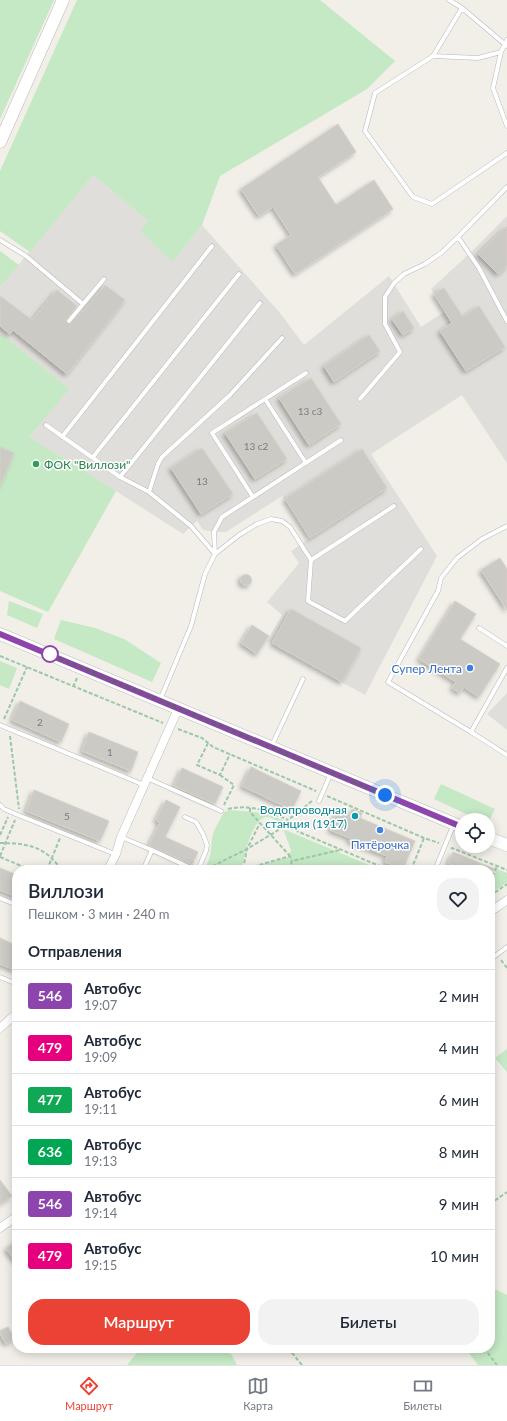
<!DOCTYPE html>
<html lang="ru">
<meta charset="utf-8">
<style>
:root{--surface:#fff;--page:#f2f2f3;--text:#1f2937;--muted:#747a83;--line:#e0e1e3;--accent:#ea4335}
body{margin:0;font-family:Lato,sans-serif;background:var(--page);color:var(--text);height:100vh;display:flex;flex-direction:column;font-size:15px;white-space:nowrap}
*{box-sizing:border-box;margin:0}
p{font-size:13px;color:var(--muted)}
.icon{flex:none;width:22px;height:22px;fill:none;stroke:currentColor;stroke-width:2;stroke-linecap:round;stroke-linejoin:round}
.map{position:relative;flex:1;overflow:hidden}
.sheet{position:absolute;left:12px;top:865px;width:483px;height:488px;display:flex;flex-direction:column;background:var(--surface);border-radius:16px;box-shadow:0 2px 10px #0003}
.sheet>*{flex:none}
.badge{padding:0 8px;border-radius:3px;font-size:14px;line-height:26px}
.buttons{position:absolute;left:455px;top:813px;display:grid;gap:8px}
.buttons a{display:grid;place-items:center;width:40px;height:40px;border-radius:50%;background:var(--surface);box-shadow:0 2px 10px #0003;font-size:20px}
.you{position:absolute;width:20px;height:20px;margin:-10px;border:3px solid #fff;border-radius:50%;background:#1a73e8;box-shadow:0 0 0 6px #1a73e833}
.map>.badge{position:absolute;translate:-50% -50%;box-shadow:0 0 0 2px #fff}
h2{padding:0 16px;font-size:15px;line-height:36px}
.round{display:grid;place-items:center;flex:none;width:42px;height:42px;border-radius:16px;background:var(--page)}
.head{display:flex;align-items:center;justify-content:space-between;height:68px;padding:0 16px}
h1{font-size:19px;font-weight:600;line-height:30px}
.cta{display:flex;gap:8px;margin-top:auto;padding:8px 16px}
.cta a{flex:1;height:46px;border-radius:16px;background:var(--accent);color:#fff;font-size:16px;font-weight:600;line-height:46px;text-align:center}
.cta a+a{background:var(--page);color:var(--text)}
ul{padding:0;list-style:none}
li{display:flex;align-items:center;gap:12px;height:52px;padding:0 16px;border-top:1px solid var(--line)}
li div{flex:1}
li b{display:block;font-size:15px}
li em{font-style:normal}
li .badge{min-width:44px;font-weight:700;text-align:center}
.tabs{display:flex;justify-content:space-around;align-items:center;height:56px;border-top:1px solid var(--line);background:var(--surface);font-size:11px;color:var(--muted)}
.tabs a{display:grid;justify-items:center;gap:2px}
.tabs .active{color:var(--accent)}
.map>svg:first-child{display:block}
.industrial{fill:#e0deda}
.green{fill:#c5e8c5}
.building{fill:#cccac5;stroke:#d6d1c6;filter:url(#shadow)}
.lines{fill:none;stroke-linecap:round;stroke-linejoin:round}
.lane-casing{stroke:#b5b8bc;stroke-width:5}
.street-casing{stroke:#b5b8bc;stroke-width:9}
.secondary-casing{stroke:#b6babf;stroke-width:13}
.path{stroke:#9cc7a9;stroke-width:2;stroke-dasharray:4 2;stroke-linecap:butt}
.lane{stroke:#fff;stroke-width:4}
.street{stroke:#fff;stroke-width:8}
.secondary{stroke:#fff;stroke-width:12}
.line-casing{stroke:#fff;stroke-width:9}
.line{stroke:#8e44ad;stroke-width:6}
.walk{stroke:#5f6368;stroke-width:4;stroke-dasharray:0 7.2}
.leisure-dot{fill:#2e9e5b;stroke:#fff;stroke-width:1.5}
.stop-dot{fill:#fff;stroke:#8e44ad;stroke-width:2}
.shop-dot{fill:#3f7fe0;stroke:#fff;stroke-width:1.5}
.culture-dot{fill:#0f9aa8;stroke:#fff;stroke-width:1.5}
.labels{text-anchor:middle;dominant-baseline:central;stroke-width:3;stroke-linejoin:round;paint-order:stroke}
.number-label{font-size:10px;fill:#7a7d7f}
.leisure-label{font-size:12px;fill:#27864d;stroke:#fff;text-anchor:start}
.shop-label{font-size:12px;fill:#366cbe;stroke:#fff;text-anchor:end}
.culture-label{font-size:12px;fill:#0d838f;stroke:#fff;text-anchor:end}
</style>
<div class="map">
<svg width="507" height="1365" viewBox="0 0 507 1365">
<defs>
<filter id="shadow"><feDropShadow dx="-2.5" dy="2.5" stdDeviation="2" flood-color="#0004"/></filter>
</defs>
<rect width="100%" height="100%" fill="#f1efe8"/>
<path class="industrial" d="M93,175L148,221L172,262L202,225L280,313L304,345L389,276L421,327L444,312L431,289L469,254L507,216V463L462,395L371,454L437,556L365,695L267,641L282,615L267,602L299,563L291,551L310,538L282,496L226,532H214L203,530L197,521L183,534L116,491L29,437L35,430L0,333V287Z
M507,693V730L487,714Z"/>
<path class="green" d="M0,0H54L0,119Z
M77,0H320L395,61L367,89L220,176L202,225L172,262L141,231L148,221L93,175L30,252L0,231V171Z
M0,251L19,265L0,287Z
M0,333L69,389L29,437L116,491L48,612L0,591Z
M9,601L43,614L37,628L7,615Z
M61,620L95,628L124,639L161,663L152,682L54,639Z
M0,661L17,668L9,689L0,685Z
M441,784L495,809L488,823V820H479L434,799Z
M229,810L265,813L285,821L284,824H279C256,798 245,853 242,868L245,869L289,857L291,850L283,829L369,865L367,870H204C211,858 211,851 212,839C213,830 220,820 224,812Z
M497,869L507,873V882L492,893H490V886Z
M507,1049V1072L495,1058Z
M490,1287L507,1295V1365H478L465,1348H490Z
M141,1348H222L232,1355L237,1365H127Z"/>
<path class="building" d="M338,124L356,152L318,177L336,205L374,180L393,209L295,274L276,245L291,235L273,207L259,216L241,189Z
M507,226V266L498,274L478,254Z
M105,285L125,300L67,374L13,330L10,334L0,326V296L32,320L57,290L77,306L66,320V323L70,324L82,311L83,312Z
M444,288L463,317L479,306L505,347L466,371L440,331L452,323L434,294Z
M403,311L414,328L403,335L392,319Z
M369,335L380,351L334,382L324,366Z
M311,378L341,424L309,445L279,398Z
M257,413L287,459L255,479L225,433Z
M0,447L14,453L0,486Z
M202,448L233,494L201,514L171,468Z
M362,449L387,488L310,538L285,499Z
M500,558L507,569V610L481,570Z
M240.5 580a5.5 5.5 0 1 1 11 0a5.5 5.5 0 1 1-11 0Z
M455,601L476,614L460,639L500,664L479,697L464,687L460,693L452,688L456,682L419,659Z
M291,609L361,648L342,682L272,643Z
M252,625L269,636L257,654L241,643Z
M20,701L69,724L61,742L12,720Z
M89,732L138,752L131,771L82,751Z
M251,767L301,791L292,810L242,786Z
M182,768L223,787L215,804L174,786Z
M34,790L109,821L100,841L26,811Z
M166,800L180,807L165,837L198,852L192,865L149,845L160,823L156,820Z
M338,809L350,814L352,809L362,813L360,818L415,841L403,869L385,862L387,856L349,841L350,838L330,830Z
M453,852L497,870H456L457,867L448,863Z
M0,868L17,875V897L0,890Z
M0,938L17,946V971L0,964Z
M0,1180L12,1196L0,1204Z
M17,1240V1263L6,1249Z
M8,1327L15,1339L6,1344L0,1334V1331Z"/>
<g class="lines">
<defs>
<path id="lane" d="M449,0L462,8L507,46
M501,52L507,40
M433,56L462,8
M507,126L493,88L501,52L478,58L433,56L375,93L365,131L413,197L432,204L507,153
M507,187L458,237L479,268L507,321
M0,240L26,256L83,304
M69,321L104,279
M265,399L306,463
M360,399L400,352L385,324V297L394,283L404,274L425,264L441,253L458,237
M46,425L120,477L260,303
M62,437L212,246
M93,457L239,274
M120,477L149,492L191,526L215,554
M149,492L158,464L162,457L230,395L282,338
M253,497L212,433L306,373
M394,506L311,560L308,601L345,621L421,549
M507,526L482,539L457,558L441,578L438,591L388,682L471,732L507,755
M215,554L214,532L222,517L341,440
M479,628L507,646
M160,700L191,626L205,574L215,554L239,535L257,524L271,519L282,521L290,527L311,560
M0,725L144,785
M471,732L507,668
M272,745L303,679
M147,778L221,811
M319,801L331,773
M0,805L4,809L18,815L115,854
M185,817L196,822L203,834L207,845L206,851L198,870
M121,837L152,850L143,870
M152,850L195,870
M435,870L453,826
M0,898L17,905
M490,958L491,959L507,947
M0,977L17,984"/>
<path id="street" d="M108,870L116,854L121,837L178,709
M490,912L507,900
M0,1028L17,1013
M0,1228L17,1216"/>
<path id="secondary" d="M0,142L63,0
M0,634L462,827
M488,838L507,845"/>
</defs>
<use href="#lane" class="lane-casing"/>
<use href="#street" class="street-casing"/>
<use href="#secondary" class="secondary-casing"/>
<path class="path" d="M0,656L163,723
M73,687L77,678
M4,719L27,667
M178,729L202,738L213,747L316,791
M10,736L19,809
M208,743L197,765L220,775L230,754
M220,775L234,785L224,805
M327,796L424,838L439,843
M312,801L288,820L285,826L389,870
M250,808V812L290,856
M228,809C250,804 269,811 288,820
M0,835L8,817
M0,843C17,843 34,844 48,855C54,860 58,866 64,870
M451,849L452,848L507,870
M0,856L15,820
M0,857L31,870
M262,864L263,870
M207,869L247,849L285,826
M243,869L247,849L260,823
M47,870L60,838
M242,870L290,856L292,861
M289,870L292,861L340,850
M411,870L424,838
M490,882L497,866
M490,896L507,884
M501,960L507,968
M490,1204L507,1192
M288,1348L302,1365
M484,1348L497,1365"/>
<use href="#lane" class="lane"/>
<use href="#street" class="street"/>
<use href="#secondary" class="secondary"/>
</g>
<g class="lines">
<defs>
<path id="line" d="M0,634L462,827"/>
</defs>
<use href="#line" class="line-casing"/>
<use href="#line" class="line"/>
<path class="walk" d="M50,654H49L385,795"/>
</g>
<circle class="leisure-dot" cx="36" cy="464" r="4"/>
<circle class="stop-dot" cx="50" cy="654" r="8"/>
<g class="shop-dot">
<circle cx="470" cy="668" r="4"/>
<circle cx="380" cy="830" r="4"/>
</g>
<circle class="culture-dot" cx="355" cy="816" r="4"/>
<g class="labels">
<g class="number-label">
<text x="310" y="411">13 с3</text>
<text x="256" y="446">13 с2</text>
<text x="202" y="481">13</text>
<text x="40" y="722">2</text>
<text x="110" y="752">1</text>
<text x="67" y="816">5</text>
</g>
<g class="leisure-label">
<text x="44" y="464">ФОК "Виллози"</text>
</g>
<g class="shop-label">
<text x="462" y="668">Супер Лента</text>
<text x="380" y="844" text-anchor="middle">Пятёрочка</text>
</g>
<g class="culture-label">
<text x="347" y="809">Водопроводная<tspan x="347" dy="14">станция (1917)</tspan></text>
</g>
</g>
</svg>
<div class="buttons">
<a><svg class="icon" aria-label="locate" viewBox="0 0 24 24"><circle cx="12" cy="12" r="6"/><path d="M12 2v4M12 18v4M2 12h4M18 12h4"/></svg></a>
</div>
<div class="you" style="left:385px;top:795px"></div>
<section class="sheet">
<div class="head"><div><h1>Виллози</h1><p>Пешком · 3 мин · 240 m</p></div><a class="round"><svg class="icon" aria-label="heart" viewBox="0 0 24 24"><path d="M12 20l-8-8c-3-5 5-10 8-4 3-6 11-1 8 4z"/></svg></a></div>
<h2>Отправления</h2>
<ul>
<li><span class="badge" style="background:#8e44ad;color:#fff">546</span><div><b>Автобус</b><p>19:07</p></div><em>2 мин</em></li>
<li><span class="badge" style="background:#e6007e;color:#fff">479</span><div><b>Автобус</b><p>19:09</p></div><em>4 мин</em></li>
<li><span class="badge" style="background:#10a855;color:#fff">477</span><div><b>Автобус</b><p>19:11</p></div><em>6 мин</em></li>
<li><span class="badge" style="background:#00a651;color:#fff">636</span><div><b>Автобус</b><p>19:13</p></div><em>8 мин</em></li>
<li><span class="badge" style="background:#8e44ad;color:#fff">546</span><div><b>Автобус</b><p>19:14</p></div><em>9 мин</em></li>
<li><span class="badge" style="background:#e6007e;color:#fff">479</span><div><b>Автобус</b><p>19:15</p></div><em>10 мин</em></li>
</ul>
<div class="cta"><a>Маршрут</a><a>Билеты</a></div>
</section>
</div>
<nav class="tabs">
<a class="active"><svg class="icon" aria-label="directions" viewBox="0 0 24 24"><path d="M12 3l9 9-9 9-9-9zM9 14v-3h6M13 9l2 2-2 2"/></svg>Маршрут</a>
<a><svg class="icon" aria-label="map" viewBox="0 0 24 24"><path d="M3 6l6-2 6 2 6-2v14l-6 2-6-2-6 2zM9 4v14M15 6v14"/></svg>Карта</a>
<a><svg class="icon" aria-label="tickets" viewBox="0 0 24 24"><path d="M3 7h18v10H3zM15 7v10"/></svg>Билеты</a>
</nav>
